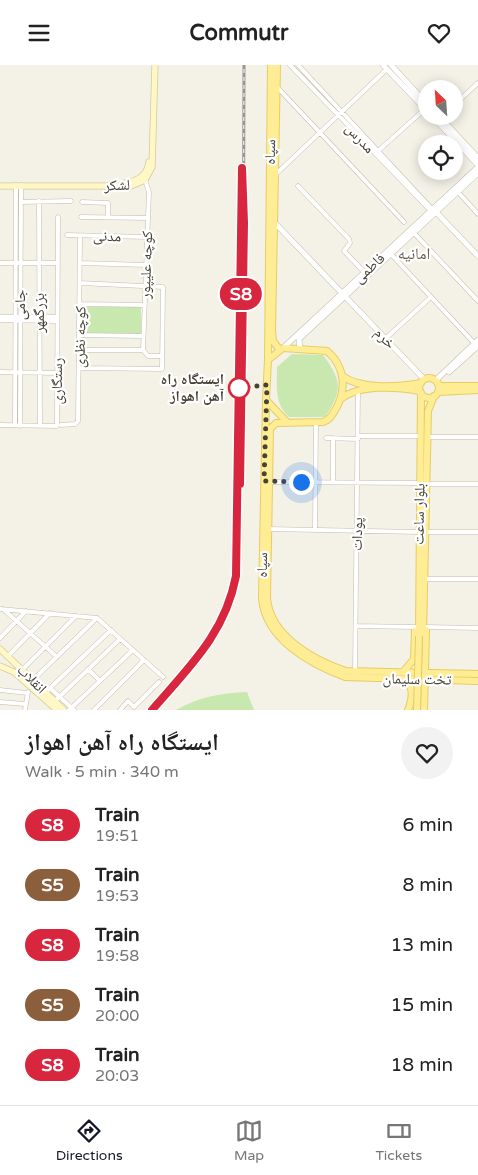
<!DOCTYPE html>
<meta charset="utf-8">
<style>
:root{--surface:#fff;--page:#f2f2f2;--text:#222;--muted:#767676;--line:#e0e0e0;--accent:#111827}
body{margin:0;font-family:"Varela Round","Noto Naskh Arabic",sans-serif;background:var(--page);color:var(--text);height:100vh;display:flex;flex-direction:column;font-size:19px;white-space:nowrap}
*{box-sizing:border-box;margin:0}
p{font-size:16px;color:var(--muted)}
.icon{flex:none;width:28px;height:28px;fill:none;stroke:currentColor;stroke-width:2;stroke-linecap:round;stroke-linejoin:round}
.map{position:relative;height:645px;overflow:hidden}
.side{display:flex;flex-direction:column;background:var(--surface);flex:1}
.side>*{flex:none}
.badge{padding:0 10px;border-radius:16px;font-size:18px;line-height:32px}
.needle{width:32px;rotate:335deg}
.fabs{position:absolute;left:418px;top:15px;display:grid;gap:10px}
.fabs a{display:grid;place-items:center;width:45px;height:45px;border-radius:50%;background:var(--surface);box-shadow:0 2px 12px #0003;font-size:25px}
.you{position:absolute;width:25px;height:25px;margin:-12px;border:4px solid #fff;border-radius:50%;background:#1a73e8;box-shadow:0 0 0 8px #1a73e833}
.map>.badge{position:absolute;translate:-50% -50%;box-shadow:0 0 0 2px #fff}
.round{display:grid;place-items:center;flex:none;width:52px;height:52px;border-radius:26px;background:var(--page)}
.summary{display:flex;align-items:center;justify-content:space-between;height:85px;padding:0 25px}
h1{font-size:24px;font-weight:700;line-height:38px}
ul{padding:0;list-style:none}
li{display:flex;align-items:center;gap:15px;height:60px;padding:0 25px}
li div{flex:1}
li b{display:block;font-size:19px}
li em{font-style:normal}
li .badge{min-width:55px;font-weight:700;text-align:center}
header{display:flex;justify-content:space-between;align-items:center;height:65px;padding:0 25px;background:var(--surface);font-size:22px;font-weight:700}
.menu{display:flex;justify-content:space-around;align-items:center;height:70px;border-top:1px solid var(--line);background:var(--surface);font-size:14px;color:var(--muted)}
.menu a{display:grid;justify-items:center;gap:2px}
.menu .on{color:var(--accent)}
.map>svg:first-child{display:block}
.green{fill:#c8e8af}
.lines{fill:none;stroke-linecap:round;stroke-linejoin:round}
.minor-casing{stroke:#c2bdac;stroke-width:5}
.tertiary-casing{stroke:#c2bdac;stroke-width:6}
.secondary-casing{stroke:#d4ca97;stroke-width:7}
.primary-casing{stroke:#e5cd64;stroke-width:8}
.minor{stroke:#fff;stroke-width:4}
.tertiary{stroke:#fff;stroke-width:5}
.secondary{stroke:#fff8c6;stroke-width:5.5}
.primary{stroke:#ffed95;stroke-width:6}
.rail-casing{stroke:#969696;stroke-width:3}
.rail{stroke:#fff;stroke-width:1;stroke-dasharray:4;stroke-linecap:butt}
.primary-bridge-casing{stroke:#e5cd64;stroke-width:8;stroke-linecap:butt}
.primary-bridge{stroke:#ffed95;stroke-width:6}
.line-casing{stroke:#fff;stroke-width:11}
.line{stroke:#d7263d;stroke-width:8}
.walk{stroke:#474236;stroke-width:5;stroke-dasharray:0 9}
.stop-dot{fill:#fff;stroke:#d7263d;stroke-width:2.5}
.labels{text-anchor:middle;dominant-baseline:central;stroke-width:4.5;stroke-linejoin:round;paint-order:stroke}
.street-label{font-size:15px;fill:#474236;stroke:#fff}
.stop-label{font-size:15px;font-weight:bold;fill:#474236;stroke:#fff;text-anchor:end}
.neighbourhood-label{font-size:16px;fill:#6a614d;stroke:#fff}
</style>
<header><svg class="icon" aria-label="menu" viewBox="0 0 24 24"><path d="M4 6h16M4 12h16M4 18h16"/></svg>Commutr<svg class="icon" aria-label="heart" viewBox="0 0 24 24"><path d="M12 20l-8-8c-3-5 5-10 8-4 3-6 11-1 8 4z"/></svg></header>
<div class="map">
<svg width="478" height="645" viewBox="0 0 478 645">
<rect width="100%" height="100%" fill="#f4f1e7"/>
<path class="green" d="M84,241L141,242V269L84,268Z
M292,289L323,290C342,316 343,325 325,352H289C274,338 277,322 277,302Z
M247,627L254,645H176C199,632 221,628 247,627Z"/>
<g class="lines">
<defs>
<path id="minor" d="M290,0L428,143L432,144
M298,0L432,144
M277,22L404,157
M454,40L478,18
M378,86L425,44
M275,110L387,4
M298,121L349,174L350,178L344,186L366,209
M458,127L478,149
M39,136L40,360
M21,137L71,136
M82,137L108,138V152
M81,152L148,153
M414,168L478,236
M67,170L147,172
M389,187L475,279
M0,198H57
M80,198L146,200
M80,239L145,240
M0,252H57
M0,255L57,256
M80,270L143,271
M385,274L431,232
M80,285H143
M143,285L149,127L145,115
M143,285L148,291H162
M79,303L162,304L163,222L80,218
M0,307L56,308
M0,360L57,361L58,152
M15,360L16,120
M61,360L75,359L78,356L80,171
M20,361L21,120
M358,371H420
M428,372H478
M326,373L358,374
M333,373V417
M269,417L420,418
M426,419H478
M268,464L419,467
M315,465L316,357
M426,467H478
M425,514H478
M0,544L97,553L163,612
M3,544L57,592
M356,561L415,562
M426,562L478,563
M0,573L26,546
M9,590L50,548
M23,604L76,551
M88,604L100,616
M355,608L358,325
M34,614L97,553
M50,623L111,565
M0,625L27,628
M46,627L50,623L74,645
M55,636L120,574
M0,637L25,639
M25,645L28,627
M69,645L133,585
M94,645L144,595
M120,645L128,636L134,642L159,617"/>
<path id="tertiary" d="M383,0L426,45
M391,0L426,38
M432,51L478,100
M439,51L478,93
M435,146L478,191
M274,157L424,314
M283,283L478,102
M300,284L299,274L478,108
M449,307L478,281
M436,315L478,275"/>
<path id="secondary" d="M125,118C138,116 147,111 149,97
M0,121H131L145,115L152,102L155,0
M0,584L64,645
M0,601L14,607L57,645"/>
<path id="primary" d="M277,0L272,266L273,276L279,284
M268,295L271,0
M342,311C362,325 398,322 421,318
M419 323a10 10 0 1 1 20 0a10 10 0 1 1-20 0Z
M439,321H478
M438,327L478,325
M342,333C361,319 398,322 420,326
M266,335L262,533C265,574 310,599 345,612L478,616
M286,356L266,335L268,295L283,283L327,286C346,302 347,327 334,347C331,352 329,355 323,357L276,358L270,364L267,533C270,571 313,595 346,606L478,609
M423,570L428,346L434,331
M419,571L421,328
M403,607L414,594L415,566
M404,615C415,621 412,635 408,645
M424,645L426,565"/>
</defs>
<use href="#minor" class="minor-casing"/>
<use href="#tertiary" class="tertiary-casing"/>
<use href="#secondary" class="secondary-casing"/>
<use href="#primary" class="primary-casing"/>
<use href="#minor" class="minor"/>
<use href="#tertiary" class="tertiary"/>
<use href="#secondary" class="secondary"/>
<use href="#primary" class="primary"/>
<defs>
<path id="rail" d="M152,645L218,564L229,542L236,511L243,323L244,0"/>
</defs>
<use href="#rail" class="rail-casing"/>
<use href="#rail" class="rail"/>
<defs>
<path id="primary-bridge" d="M417,645L419,571"/>
</defs>
<use href="#primary-bridge" class="primary-bridge-casing"/>
<use href="#primary-bridge" class="primary-bridge"/>
</g>
<g class="lines">
<defs>
<path id="line" d="M152,645C189,602 225,569 236,511L242,103L244,158L240,419"/>
</defs>
<use href="#line" class="line-casing"/>
<use href="#line" class="line"/>
<path class="walk" d="M239,323L267,320L264,416L301,417"/>
</g>
<circle class="stop-dot" cx="239" cy="323" r="10"/>
<g class="labels">
<g class="street-label">
<text transform="translate(360 73) rotate(47)">مدرس</text>
<text transform="translate(270 87) rotate(-89)">سپاه</text>
<text transform="translate(117 120) rotate(-2)">لشکر</text>
<text transform="translate(107 171) rotate(2)">مدنی</text>
<text transform="translate(146 200) rotate(-88)">کوچه علیپور</text>
<text transform="translate(369 203) rotate(-43)">فاطمی</text>
<text transform="translate(20 240) rotate(-90)">جامی</text>
<text transform="translate(39 248) rotate(-90)">بزرگمهر</text>
<text transform="translate(80 272) rotate(-89)">کوچه نظری</text>
<text transform="translate(385 273) rotate(46)">خرم</text>
<text transform="translate(57 316) rotate(-90)">رستگاری</text>
<text transform="translate(419 449) rotate(-89)">بلوار ساعت</text>
<text transform="translate(357 469) rotate(-89)">پودات</text>
<text transform="translate(262 500) rotate(-89)">سپاه</text>
<text transform="translate(32 614) rotate(45)">انقلاب</text>
<text transform="translate(417 614) rotate(1)">تخت سلیمان</text>
</g>
<g class="stop-label">
<text x="224" y="314">ایستگاه راه<tspan x="224" dy="17">آهن اهواز</tspan></text>
</g>
<g class="neighbourhood-label">
<text x="414" y="189">امانیه</text>
</g>
</g>
</svg>
<div class="fabs">
<a><svg class="needle" viewBox="-14 -14 28 28"><path d="M0-13l5 13h-10z" fill="#e53935"/><path d="M0 13l5-13h-10z" fill="#767676"/></svg></a>
<a><svg class="icon" aria-label="locate" viewBox="0 0 24 24"><circle cx="12" cy="12" r="6"/><path d="M12 2v4M12 18v4M2 12h4M18 12h4"/></svg></a>
</div>
<div class="you" style="left:301px;top:417px"></div>
<b class="badge" style="left:241px;top:229px;background:#d7263d;color:#fff">S8</b>
</div>
<section class="side">
<div class="summary"><div><h1>ایستگاه راه آهن اهواز</h1><p>Walk · 5 min · 340 m</p></div><a class="round"><svg class="icon" aria-label="heart" viewBox="0 0 24 24"><path d="M12 20l-8-8c-3-5 5-10 8-4 3-6 11-1 8 4z"/></svg></a></div>
<ul>
<li><span class="badge" style="background:#d7263d;color:#fff">S8</span><div><b>Train</b><p>19:51</p></div><em>6 min</em></li>
<li><span class="badge" style="background:#8b5e3c;color:#fff">S5</span><div><b>Train</b><p>19:53</p></div><em>8 min</em></li>
<li><span class="badge" style="background:#d7263d;color:#fff">S8</span><div><b>Train</b><p>19:58</p></div><em>13 min</em></li>
<li><span class="badge" style="background:#8b5e3c;color:#fff">S5</span><div><b>Train</b><p>20:00</p></div><em>15 min</em></li>
<li><span class="badge" style="background:#d7263d;color:#fff">S8</span><div><b>Train</b><p>20:03</p></div><em>18 min</em></li>
</ul>
</section>
<nav class="menu">
<a class="on"><svg class="icon" aria-label="directions" viewBox="0 0 24 24"><path d="M12 3l9 9-9 9-9-9zM9 14v-3h6M13 9l2 2-2 2"/></svg>Directions</a>
<a><svg class="icon" aria-label="map" viewBox="0 0 24 24"><path d="M3 6l6-2 6 2 6-2v14l-6 2-6-2-6 2zM9 4v14M15 6v14"/></svg>Map</a>
<a><svg class="icon" aria-label="tickets" viewBox="0 0 24 24"><path d="M3 7h18v10H3zM15 7v10"/></svg>Tickets</a>
</nav>
